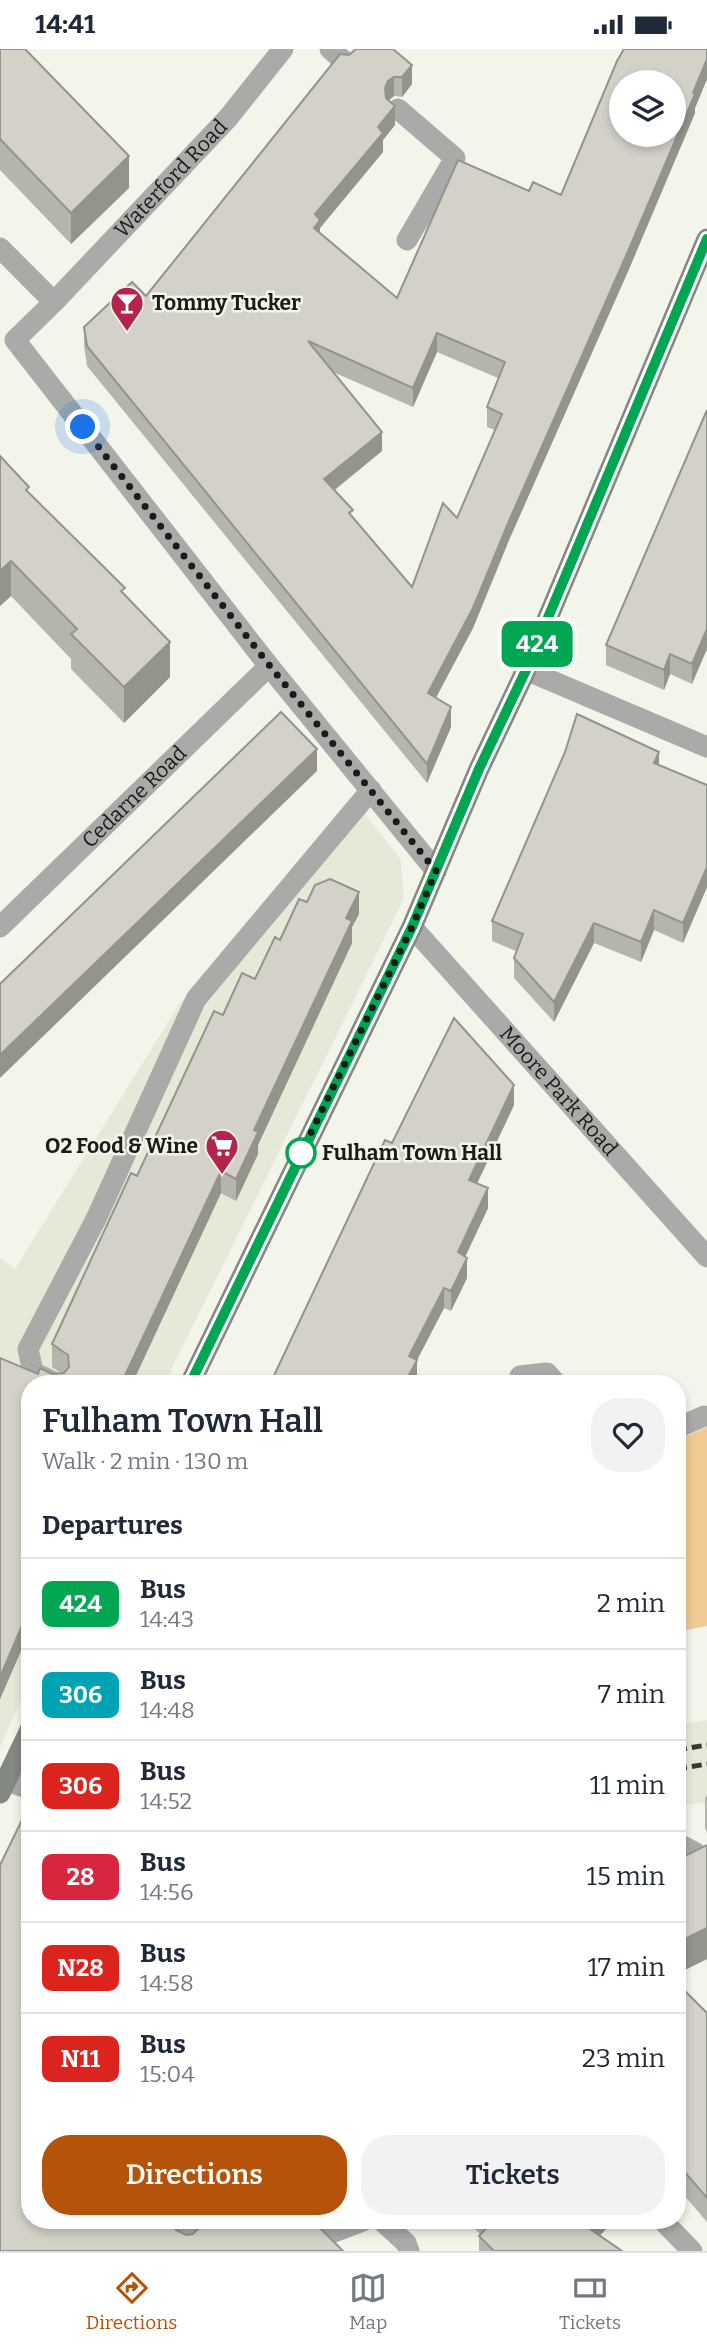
<!DOCTYPE html>
<meta charset="utf-8">
<style>
:root{--surface:#fff;--page:#f2f2f3;--text:#1f2937;--muted:#747a83;--line:#e0e1e3;--accent:#b45309}
body{margin:0;font-family:Bitter,serif;background:var(--page);color:var(--text);height:100vh;display:flex;flex-direction:column;font-size:26px;white-space:nowrap}
*{box-sizing:border-box;margin:0}
p{font-size:23px;color:var(--muted)}
.icon{flex:none;width:38px;height:38px;fill:none;stroke:currentColor;stroke-width:2;stroke-linecap:round;stroke-linejoin:round}
.map{position:relative;flex:1;overflow:hidden}
.sheet{position:absolute;left:21px;top:1326px;width:665px;height:854px;display:flex;flex-direction:column;background:var(--surface);border-radius:28px;box-shadow:0 4px 10px #0003}
.sheet>*{flex:none}
.badge{padding:0 14px;border-radius:10px;font-size:24px;line-height:46px}
.controls{position:absolute;left:609px;top:21px;display:grid;gap:14px}
.controls a{display:grid;place-items:center;width:77px;height:77px;border-radius:50%;background:var(--surface);box-shadow:0 4px 10px #0003;font-size:35px}
.you{position:absolute;width:35px;height:35px;margin:-18px;border:5px solid #fff;border-radius:50%;background:#1a73e8;box-shadow:0 0 0 10px #1a73e833}
.map>.badge{position:absolute;translate:-50% -50%;box-shadow:0 0 0 4px #fff}
h2{padding:0 21px;font-size:26px;line-height:63px}
.round{display:grid;place-items:center;flex:none;width:74px;height:74px;border-radius:28px;background:var(--page)}
.headline{display:flex;align-items:center;justify-content:space-between;height:119px;padding:0 21px}
h1{font-size:33px;font-weight:600;line-height:52px}
.cta{display:flex;gap:14px;margin-top:auto;padding:14px 21px}
.cta a{flex:1;height:80px;border-radius:28px;background:var(--accent);color:#fff;font-size:28px;font-weight:600;line-height:80px;text-align:center}
.cta a+a{background:var(--page);color:var(--text)}
ul{padding:0;list-style:none}
li{display:flex;align-items:center;gap:21px;height:91px;padding:0 21px;border-top:2px solid var(--line)}
li div{flex:1}
li b{display:block;font-size:26px}
li em{font-style:normal}
li .badge{min-width:77px;font-weight:700;text-align:center}
.status{display:flex;justify-content:space-between;align-items:center;height:49px;padding:0 35px;background:var(--surface);direction:ltr}
.status svg{height:19px;fill:currentColor}
.tab-bar{display:flex;justify-content:space-around;align-items:center;height:98px;border-top:2px solid var(--line);background:var(--surface);font-size:19px;color:var(--muted)}
.tab-bar a{display:grid;justify-items:center;gap:4px}
.tab-bar .current{color:var(--accent)}
.map>svg:first-child{display:block}
.built{fill:#e5ead8}
.green{fill:#f1ca95}
.lines{fill:none;stroke-linecap:round;stroke-linejoin:round}
.lane{stroke:#a8aba7;stroke-width:21}
.street{stroke:#a8aba7;stroke-width:21}
.secondary{stroke:#838882;stroke-width:21}
.rail{stroke:#383934;stroke-width:5;stroke-dasharray:10 5;stroke-linecap:butt}
.wall{fill:#b6b5ac;fill-rule:evenodd}
.shaded-wall{fill:#94938c}
.building{fill:#d4d2c8;stroke:#94938c;stroke-width:2;fill-rule:evenodd}
.line-casing{stroke:#fff;stroke-width:16}
.line{stroke:#00a651;stroke-width:10}
.walk{stroke:#1b1c18;stroke-width:7;stroke-dasharray:0 12.6}
.stop-dot{fill:#fff;stroke:#00a651;stroke-width:3.5}
.labels{text-anchor:middle;dominant-baseline:central;stroke-width:5;stroke-linejoin:round;paint-order:stroke}
.street-label{font-size:21px;fill:#1b1c18;stroke:#f3f5eb}
.poi-label{font-size:21px;font-weight:bold;fill:#1b1c18;stroke:#f3f5eb;text-anchor:start}
.stop-label{font-size:21px;font-weight:bold;fill:#1b1c18;stroke:#f3f5eb;text-anchor:start}
</style>
<div class="status"><b>14:41</b><svg viewBox="0 0 49 12"><path d="M0 12V9h3v3zM5 12V6h3v6zM10 12V3h3v9zM15 12V0h3v12zM26 1h20v11H26zM47 4h2v5h-2z"/></svg></div>
<div class="map">
<svg width="707" height="2202" viewBox="0 0 707 2202">
<rect width="100%" height="100%" fill="#f3f5eb"/>
<path class="built" d="M352,748L401,811L404,850L164,1335H30V1631L0,1698V1209L15,1220L178,957Z
M707,1671V1753L677,1758V1676Z"/>
<path class="green" d="M707,1378V1577L677,1583V1391Z"/>
<g class="lines">
<path class="lane" d="M330,0L345,13
M398,60L455,109L407,191
M520,1327L547,1324L557,1335
M57,1335L33,1323L28,1300L96,1170L196,950L371,741
M677,1379L704,1367
M313,2172L329,2185L363,2172
M382,2172L406,2194L409,2202
M187,2202V2172"/>
<g class="street">
<path d="M0,199L54,253L15,291L269,617L436,822"/>
<path id="s1" d="M54,253L228,69L283,0"/>
<path d="M526,621L707,698"/>
<path id="s2" d="M0,878L269,617"/>
<path id="s3" d="M412,878L707,1208"/>
<path d="M7,1732L30,1740"/>
<path d="M677,1794L696,1804"/>
<path d="M663,2172L692,2202"/>
</g>
<path class="secondary" d="M190,1335L412,878L479,720L526,621L707,190
M0,1744L30,1681"/>
<path class="rail" d="M677,1701L707,1696
M677,1720L707,1715"/>
</g>
<path class="wall" d="M0,0L129,139L71,195L0,121Z
M393,0L412,35L402,48L394,47L389,51L395,76L383,91V103L320,179V184L397,249L529,142L561,146L707,0V30L695,59V64L629,220L509,491L473,579L436,649L451,678L427,734L87,317L84,297V278L146,247L349,6ZM437,303L498,329L487,358V378L495,381L457,469L412,538L353,469L335,441L382,402L333,323L413,358Z
M707,361L692,635L670,625L664,641L606,616V596Z
M0,407L29,444L125,546L170,628L124,674L71,620V610L11,547L0,557Z
M659,716L707,736V838L683,894L654,881L641,913L594,894L554,973L514,929V909L516,902L492,892V872Z
M307,853L359,865L352,878V894L258,1096V1105L236,1152L221,1144L132,1335H30V1581L0,1650V1309L38,1325L61,1324L52,1318V1295L137,1127L223,966L255,930L280,891Z
M514,1056L477,1135L488,1159L465,1208L467,1229L451,1262L444,1259L417,1311V1331L415,1335H270L392,1094Z
M707,1747V1784L705,1779V1748Z
M677,1934L707,1964V2173L677,2138Z
M467,2172H606V2180L600,2186L622,2202H479V2187L480,2185Z"/>
<path class="shaded-wall" d="M707,10V30L695,59V64L629,220L509,491L473,579L428,663V644L509,472Z
M412,16V35L402,48V28Z
M394,28V47L388,52L385,58V39L388,32Z
M395,57V76L383,91V103L320,179V191L314,179L315,165L378,78Z
M129,107V139L71,195V164Z
M437,284V303L413,358V339Z
M382,383V402L324,449V430Z
M11,512V547L0,557V522Z
M707,580V600L692,635V615Z
M170,593V628L124,674V638Z
M670,605V625L664,641V621Z
M451,658V678L427,734V715Z
M317,700V722L0,1029V1006Z
M659,703V723L654,714Z
M707,818V838L683,894V874Z
M359,843V865L352,878V894L258,1096V1105L236,1152V1130L254,1081L346,869Z
M654,861V881L641,913V893Z
M594,874V894L554,973V953Z
M514,1036V1056L469,1151V1131Z
M221,1122V1144L132,1335H121Z
M488,1139V1159L458,1223V1203Z
M467,1209V1229L451,1262V1242Z
M444,1239V1259L417,1311V1331L415,1335H404L409,1307Z
M30,1558V1581L0,1650V1628Z
M707,1879V1910L677,1925V1894Z
M586,2172H606V2180L585,2202L583,2175Z"/>
<path class="building" d="M0,0H25L129,107L71,164L0,90Z
M356,0H393L412,16L402,28H394L388,32L385,39L386,49L395,57L378,78L383,84L315,165L320,171L314,179L397,249L458,111L529,142L533,133L561,146L617,12L624,0H707V10L693,44L695,45L629,200L509,472L473,559L428,644L451,658L427,715L87,297L84,278L132,233L146,247L340,5L349,6ZM621,33H674V86H621ZM437,284L505,313L487,358L502,365L457,469L443,454L412,538L349,464L353,461L324,430L382,383L308,292L413,339Z
M707,361V580L692,615L670,605L664,621L606,596Z
M0,407L29,438L26,441L125,539L121,542L170,593L124,638L71,585L77,580L11,512L0,522Z
M281,663L317,700L0,1006V935Z
M577,665L659,703L654,714L707,736V818L683,874L654,861L641,893L594,874L554,953L514,909L523,885L492,872L565,703Z
M330,830L359,843L346,869L352,872L254,1081L258,1083L236,1130L221,1122L121,1335H30V1558L0,1628V1309L38,1325L40,1319L52,1325L64,1324L69,1318L68,1306L52,1295L131,1124L137,1127L214,962L223,966L242,924L255,930L275,888L280,891L299,850L307,853L315,836Z
M454,969L514,1036L469,1131L488,1139L458,1203L467,1209L451,1242L444,1239L409,1307L417,1311L404,1335H380L375,1333L374,1335H270L385,1091L392,1094Z
M30,1766V2172H174L176,2181L186,2186L193,2185L199,2179V2172H313L343,2202H0V1816L22,1771Z
M707,1796V1879L677,1894V1811Z
M677,1934L707,1964V2149L677,2114Z
M493,2172H586L583,2175L622,2202H494L479,2187Z"/>
<g class="lines">
<defs>
<path id="line" d="M190,1335L412,878L479,720L526,621L707,190"/>
</defs>
<use href="#line" class="line-casing"/>
<use href="#line" class="line"/>
<path class="walk" d="M83,378L270,617L436,822L412,878L301,1104"/>
</g>
<defs>
<symbol id="bar-pin" viewBox="-11 -11 22 30"><path d="M0 17L-7.5 6A9.5 9.5 0 1 1 7.5 6Z" fill="#b5244d" stroke="#f3f5eb"/><path d="M-6-5H6L.8 .8V4.5H3.5V6h-7V4.5H-.8V.8Z" fill="#fff"/></symbol>
<symbol id="supermarket-pin" viewBox="-11 -11 22 30"><path d="M0 17L-7.5 6A9.5 9.5 0 1 1 7.5 6Z" fill="#b5244d" stroke="#f3f5eb"/><path d="M-6-5.5h2.5l.6 2H6L4.5 2H-2.5L-4.4-4H-6ZM-1.5 3.2a1.3 1.3 0 1 0 .1 0ZM3 3.2a1.3 1.3 0 1 0 .1 0Z" fill="#fff"/></symbol>
</defs>
<g fill-rule="evenodd">
<use href="#bar-pin" x="108" y="235" width="38" height="52"/>
<use href="#supermarket-pin" x="203" y="1078" width="38" height="52"/>
</g>
<circle class="stop-dot" cx="301" cy="1104" r="14"/>
<g class="labels">
<g class="street-label">
<text stroke="none"><textPath href="#s1" startOffset="170">Waterford Road</textPath></text>
<text stroke="none"><textPath href="#s2" startOffset="187">Cedarne Road</textPath></text>
<text stroke="none"><textPath href="#s3" startOffset="220">Moore Park Road</textPath></text>
</g>
<g class="poi-label">
<text x="152" y="254">Tommy Tucker</text>
<text x="198" y="1097" text-anchor="end">O2 Food &amp; Wine</text>
</g>
<g class="stop-label">
<text x="322" y="1104">Fulham Town Hall</text>
</g>
</g>
</svg>
<div class="controls">
<a><svg class="icon" aria-label="layers" viewBox="0 0 24 24"><path d="M12 4l9 5-9 5-9-5zM3 14l9 5 9-5"/></svg></a>
</div>
<div class="you" style="left:83px;top:378px"></div>
<b class="badge" style="left:537px;top:595px;background:#00a651;color:#fff">424</b>
<section class="sheet">
<div class="headline"><div><h1>Fulham Town Hall</h1><p>Walk · 2 min · 130 m</p></div><a class="round"><svg class="icon" aria-label="heart" viewBox="0 0 24 24"><path d="M12 20l-8-8c-3-5 5-10 8-4 3-6 11-1 8 4z"/></svg></a></div>
<h2>Departures</h2>
<ul>
<li><span class="badge" style="background:#00a651;color:#fff">424</span><div><b>Bus</b><p>14:43</p></div><em>2 min</em></li>
<li><span class="badge" style="background:#00a3b4;color:#fff">306</span><div><b>Bus</b><p>14:48</p></div><em>7 min</em></li>
<li><span class="badge" style="background:#dc241f;color:#fff">306</span><div><b>Bus</b><p>14:52</p></div><em>11 min</em></li>
<li><span class="badge" style="background:#d7263d;color:#fff">28</span><div><b>Bus</b><p>14:56</p></div><em>15 min</em></li>
<li><span class="badge" style="background:#dc241f;color:#fff">N28</span><div><b>Bus</b><p>14:58</p></div><em>17 min</em></li>
<li><span class="badge" style="background:#dc241f;color:#fff">N11</span><div><b>Bus</b><p>15:04</p></div><em>23 min</em></li>
</ul>
<div class="cta"><a>Directions</a><a>Tickets</a></div>
</section>
</div>
<nav class="tab-bar">
<a class="current"><svg class="icon" aria-label="directions" viewBox="0 0 24 24"><path d="M12 3l9 9-9 9-9-9zM9 14v-3h6M13 9l2 2-2 2"/></svg>Directions</a>
<a><svg class="icon" aria-label="map" viewBox="0 0 24 24"><path d="M3 6l6-2 6 2 6-2v14l-6 2-6-2-6 2zM9 4v14M15 6v14"/></svg>Map</a>
<a><svg class="icon" aria-label="tickets" viewBox="0 0 24 24"><path d="M3 7h18v10H3zM15 7v10"/></svg>Tickets</a>
</nav>
